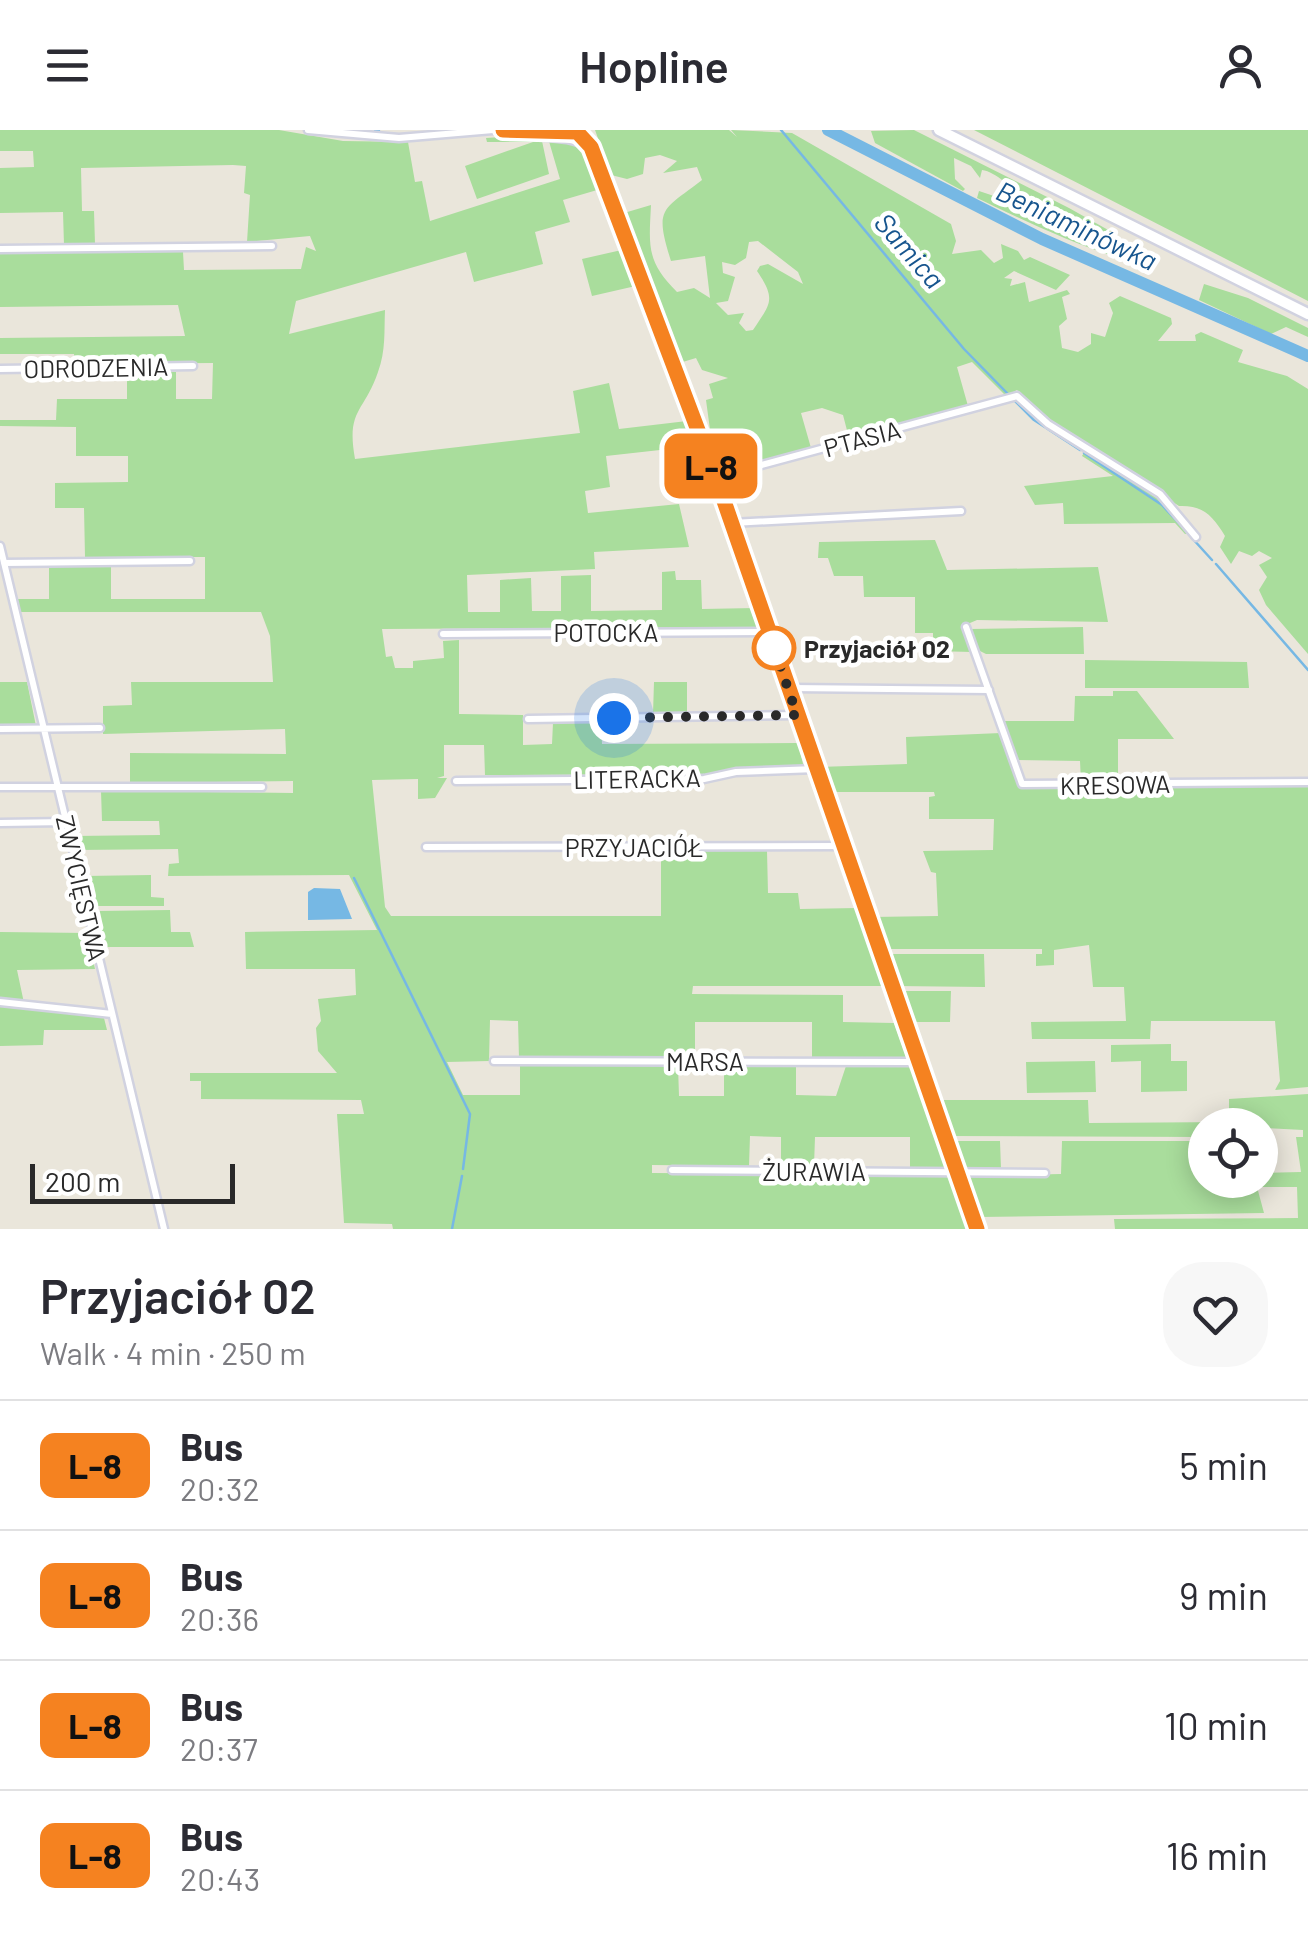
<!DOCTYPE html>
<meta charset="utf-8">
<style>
:root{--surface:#fff;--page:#f7f7f7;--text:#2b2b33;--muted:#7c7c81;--line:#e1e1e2}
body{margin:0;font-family:Barlow,sans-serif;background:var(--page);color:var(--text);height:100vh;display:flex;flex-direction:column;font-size:38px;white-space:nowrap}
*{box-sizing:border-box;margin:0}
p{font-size:32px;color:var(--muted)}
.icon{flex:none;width:55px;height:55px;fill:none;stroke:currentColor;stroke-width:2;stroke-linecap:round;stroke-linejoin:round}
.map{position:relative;height:1099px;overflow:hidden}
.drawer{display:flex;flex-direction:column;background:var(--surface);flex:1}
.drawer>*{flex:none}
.badge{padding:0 20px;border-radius:15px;font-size:35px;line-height:65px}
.controls{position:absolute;left:1188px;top:978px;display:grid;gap:20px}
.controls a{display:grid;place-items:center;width:90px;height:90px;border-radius:50%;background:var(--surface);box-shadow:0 5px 25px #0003;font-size:50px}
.scale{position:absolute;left:30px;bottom:25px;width:205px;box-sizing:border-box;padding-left:10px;border:5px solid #292929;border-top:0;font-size:28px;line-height:35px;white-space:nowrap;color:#292929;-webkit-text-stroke:8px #fff;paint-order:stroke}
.you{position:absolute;width:50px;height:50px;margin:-25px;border:8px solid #fff;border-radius:50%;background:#1a73e8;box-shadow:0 0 0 15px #1a73e833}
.map>.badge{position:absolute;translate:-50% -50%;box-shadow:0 0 0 5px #fff}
.round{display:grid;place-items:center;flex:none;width:105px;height:105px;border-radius:40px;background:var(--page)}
.overview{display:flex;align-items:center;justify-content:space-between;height:170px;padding:0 40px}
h1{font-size:48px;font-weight:600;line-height:75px}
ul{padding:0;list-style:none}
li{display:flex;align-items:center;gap:30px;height:130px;padding:0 40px;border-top:2px solid var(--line)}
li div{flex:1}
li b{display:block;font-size:38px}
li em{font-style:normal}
li .badge{min-width:110px;font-weight:700;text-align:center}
header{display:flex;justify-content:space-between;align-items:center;height:130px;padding:0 40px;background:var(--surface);font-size:45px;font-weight:600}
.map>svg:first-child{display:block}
.green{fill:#a9dd9c;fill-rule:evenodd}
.water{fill:#76b8e4}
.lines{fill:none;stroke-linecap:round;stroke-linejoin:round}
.stream{stroke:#76b8e4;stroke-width:2.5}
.river{stroke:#76b8e4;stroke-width:12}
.street-casing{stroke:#d1d2e0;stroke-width:11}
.secondary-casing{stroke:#d1d2e0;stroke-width:15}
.street{stroke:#fff;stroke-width:6}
.secondary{stroke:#fff;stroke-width:10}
.line-casing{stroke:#fff;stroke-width:22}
.line{stroke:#f58220;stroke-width:15}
.walk{stroke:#292929;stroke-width:10;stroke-dasharray:0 18}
.stop-dot{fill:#fff;stroke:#f58220;stroke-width:5}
.labels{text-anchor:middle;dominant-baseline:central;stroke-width:9;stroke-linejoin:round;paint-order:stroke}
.street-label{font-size:25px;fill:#292929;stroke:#fff}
.stop-label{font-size:25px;font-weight:bold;fill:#292929;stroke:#fff;text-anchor:start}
.water-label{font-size:28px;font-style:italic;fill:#17558e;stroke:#fff}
</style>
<header><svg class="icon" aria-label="menu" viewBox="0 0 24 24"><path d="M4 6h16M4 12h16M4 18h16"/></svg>Hopline<svg class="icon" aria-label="person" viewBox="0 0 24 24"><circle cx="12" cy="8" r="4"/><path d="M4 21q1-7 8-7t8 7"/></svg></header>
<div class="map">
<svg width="1308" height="1099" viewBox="0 0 1308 1099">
<rect width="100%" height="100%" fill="#eae6db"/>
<path class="green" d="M0,0H279L343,11L408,12L415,52L422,51L430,91L560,49L548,8L584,13L604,58L563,70L570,92L535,102L543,134L474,152L466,122L296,171L289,204L385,180C384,202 386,220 378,242C364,283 346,279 355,329L580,303L573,261L609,253L619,299L687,291L696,316L606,326L610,357L585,361L588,383L679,374L689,417L594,422L595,439L467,445L468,482H500V450L531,448L532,481H561V446L591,445V481L662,480V442L675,441L676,450H701L702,479L755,478L762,497L382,499L386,527L392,526L395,538H413V531L444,528L443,511L459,510V584L523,585V615L552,614L553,593L601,592L602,614L798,613L804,638H732L717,644L485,645L484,615H444V646L437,648H447L435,668L418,669V649L372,650L385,777L391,786H661V721H767L768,763H798L800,779L857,778L882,856H693L692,864L843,865V892L894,893L907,929L812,928V892H695V928H519L518,891L490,890L489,931L447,932L463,965H520V935L678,936L679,966H724V936H796V965L836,966L846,936L914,937L947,1033L943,1038H910V1007H815L814,1036H781V1007L750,1006L749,1036L652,1035V1043L951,1045L973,1099H393L392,1094L344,1093L337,984H364L361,970L201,969V951H190V943H337L318,921L316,898L321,891L318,869L356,865L355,839H246L245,802L377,800L349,745L168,746L169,734L179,733L178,719L77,720L74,706L160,705L159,691H102L101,661L293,663V651L130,653V623L286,624L285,599L103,604V576L132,575L131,552H273L270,506L261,482H20L17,469H49V436L111,435V469H205V427H85L84,378H55V353L128,352V326H76V297L0,296V290H56L57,269H127V242H176V269H212L213,233L75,234L74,224H0V208L185,206L178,175L0,177V123L183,122L184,140L301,139L306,117L316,121L310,106L247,112L250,65L244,63L246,36L233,35L81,38L82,81H94L95,114L64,115L63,82L0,83V38L34,37L33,21H0Z
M595,0H729L737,7L731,0L792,3L951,94L956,111L952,124L981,120L994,133L1003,128L1001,114L1018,121L1024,130L1030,127L1070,145L1056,160L1014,141L1004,148L1012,149L1010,156L1025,152L1029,172L1067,160L1070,164L1062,167L1067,189L1059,196L1062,218L1078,222L1091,214V203L1105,207L1113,183L1109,173L1120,166L1171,188L1172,194L1158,211H1196L1195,205L1201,202L1243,220L1238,232L1287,246L1308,259V524L1266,475L1259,460L1267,447L1259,435L1272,428L1259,421L1252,426L1239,421L1231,434L1220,417L1225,406C1213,386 1203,375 1179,376L1038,284L1017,260L1006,266L972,232L957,237L968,276L849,308L843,285L822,278L801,283L811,318L718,342L706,309L711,307L706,270L713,268L709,254L728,248L702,240L696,228L676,234L624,83L651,75C649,116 646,131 677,162L694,158L710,168L705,126L671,131C654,77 662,81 702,50L697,37L663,43L677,31L660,25L645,28L643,44L627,49L611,45ZM758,111L798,142L803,154L768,134L760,136L757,141C777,170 770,174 753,200L746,201L739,193L744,183L728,185L716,173L728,171L735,147L723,143L722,132L735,135L746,128L749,112Z
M914,0L1069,78L1110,101L1120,113L1149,125L1154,133C1121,138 1012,85 977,68L979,61L1015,73C1016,59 996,42 982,40L980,48L971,36L954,28L955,49L965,59L963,61L875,13L871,1Z
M974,0H1308V171Z
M534,5L542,11L549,44L477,69L465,36L533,12H487L486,8Z
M626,119L640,155L592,166L582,129Z
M1204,154L1248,168L1308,198V207L1286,197L1271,204L1199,170Z
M1085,321L1163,369L1191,403L1185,404L1175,393L1064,394L1063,373L1035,375L1024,356L1113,346L1082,326Z
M935,410L947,440L1098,437L1108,492L977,490L963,496L972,522L933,521V503H915V467H864L863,446H834L828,428H818L819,412Z
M1083,497L1084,524H986L978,520L971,499Z
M1085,530L1247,532L1249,558H1085Z
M0,552H27L36,596H0Z
M654,552H687V584H653Z
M1113,561H1137L1174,609H1118V651L1081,652L1080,631L1017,630L1003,591H1074L1075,566H1113Z
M1001,603L1020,658L1308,653V957L1275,960L1280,951L1275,891H1151L1150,909H1032L1031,892L1126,891L1124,857H1093L1089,815L1054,820V835L1036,836V824H1042V819H883L872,787L938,786L936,743L931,742L923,721L993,720L994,689H929V667L935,666L934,662H826L819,637L907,634L906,607Z
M151,745V767L164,768V776H97L92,774L85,746Z
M170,780L171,802H190L194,817H102L94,787L98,781Z
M0,802L87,803L95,839L17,840L24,873L0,870Z
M885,824H984L985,857L896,856Z
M898,861H951L950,892H908Z
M0,876L104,888L107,900H44L43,915L0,916Z
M1171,914V931H1187V961L1141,962V931L1111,932V915Z
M1095,931L1096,962L1027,963L1026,932Z
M1308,964V1099H1115L1114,1089L1298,1088L1297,1057H1257L1264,1083L979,1087L965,1046L1061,1044L1062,1011H1205V1050H1260V1043L1301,1042L1296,1007H1303V1000L1205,995V1007L950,1006L937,970H1088L1089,993L1229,992V969Z
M952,1011H1000L1001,1039L962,1040Z"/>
<path class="water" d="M314,758L340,759L352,789L308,790V762Z"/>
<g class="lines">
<path class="stream" d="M375,0H379
M781,0L964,219L1008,264
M1014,270L1034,290L1080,320
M1084,323L1162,375L1188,403
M1192,408L1212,430
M1216,434L1308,540
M354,748L470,984L463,1039
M452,1099L462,1046"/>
<path class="river" d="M828,0L1042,109L1308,226"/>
<defs>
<path id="street" d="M308,0L399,8L493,0
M0,119L272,116
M0,239L193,236
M717,347L1017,266L1048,294L1160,364L1196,407
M732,393L961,381
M0,416L164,1099
M4,433L190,431
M966,497L1022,654L1308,652
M443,504L769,502
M790,558L989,560
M528,589L797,585
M0,599L100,598
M456,651L704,649L736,642L816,639
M0,657H262
M0,693L67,692
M426,717L842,716
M0,872L112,884
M494,931L916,932
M672,1040L1045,1043"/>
<path id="secondary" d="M503,0C532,8 570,0 591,17L716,348L977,1099
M939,0L1308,184"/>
</defs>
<use href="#street" class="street-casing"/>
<use href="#secondary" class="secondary-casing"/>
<use href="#street" class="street"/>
<use href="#secondary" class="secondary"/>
</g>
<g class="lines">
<defs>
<path id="line" d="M503,0L577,2L591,17L716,348L977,1099"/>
</defs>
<use href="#line" class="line-casing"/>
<use href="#line" class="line"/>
<path class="walk" d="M614,588L797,585L774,518"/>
</g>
<circle class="stop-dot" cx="774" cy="518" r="20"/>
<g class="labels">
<g class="street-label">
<text transform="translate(96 237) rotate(-1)">ODRODZENIA</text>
<text transform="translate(862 308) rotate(-15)">PTASIA</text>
<text x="606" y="502">POTOCKA</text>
<text transform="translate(637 648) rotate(-1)">LITERACKA</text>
<text transform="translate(1115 654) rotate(-1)">KRESOWA</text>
<text x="634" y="717">PRZYJACIÓŁ</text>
<text transform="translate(82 758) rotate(77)">ZWYCIĘSTWA</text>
<text x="705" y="931">MARSA</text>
<text x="814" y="1041">ŻURAWIA</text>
</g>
<g class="stop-label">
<text x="804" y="518">Przyjaciół 02</text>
</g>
<g class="water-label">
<text transform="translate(1077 95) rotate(25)">Beniaminówka</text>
<text transform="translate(910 120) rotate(49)">Samica</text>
</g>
</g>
</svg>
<div class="controls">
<a><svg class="icon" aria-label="locate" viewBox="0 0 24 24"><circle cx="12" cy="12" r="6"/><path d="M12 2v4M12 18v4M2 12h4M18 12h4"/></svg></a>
</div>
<div class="scale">200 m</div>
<div class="you" style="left:614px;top:588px"></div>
<b class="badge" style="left:711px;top:336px;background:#f58220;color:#111">L-8</b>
</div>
<section class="drawer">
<div class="overview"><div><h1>Przyjaciół 02</h1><p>Walk · 4 min · 250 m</p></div><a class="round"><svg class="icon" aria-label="heart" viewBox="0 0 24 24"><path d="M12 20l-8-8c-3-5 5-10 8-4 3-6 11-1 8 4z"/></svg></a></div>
<ul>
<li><span class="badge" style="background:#f58220;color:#111">L-8</span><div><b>Bus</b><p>20:32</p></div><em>5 min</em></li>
<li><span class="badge" style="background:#f58220;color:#111">L-8</span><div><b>Bus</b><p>20:36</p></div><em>9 min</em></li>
<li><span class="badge" style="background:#f58220;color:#111">L-8</span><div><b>Bus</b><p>20:37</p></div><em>10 min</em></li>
<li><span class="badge" style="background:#f58220;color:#111">L-8</span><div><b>Bus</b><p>20:43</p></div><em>16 min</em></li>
</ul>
</section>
